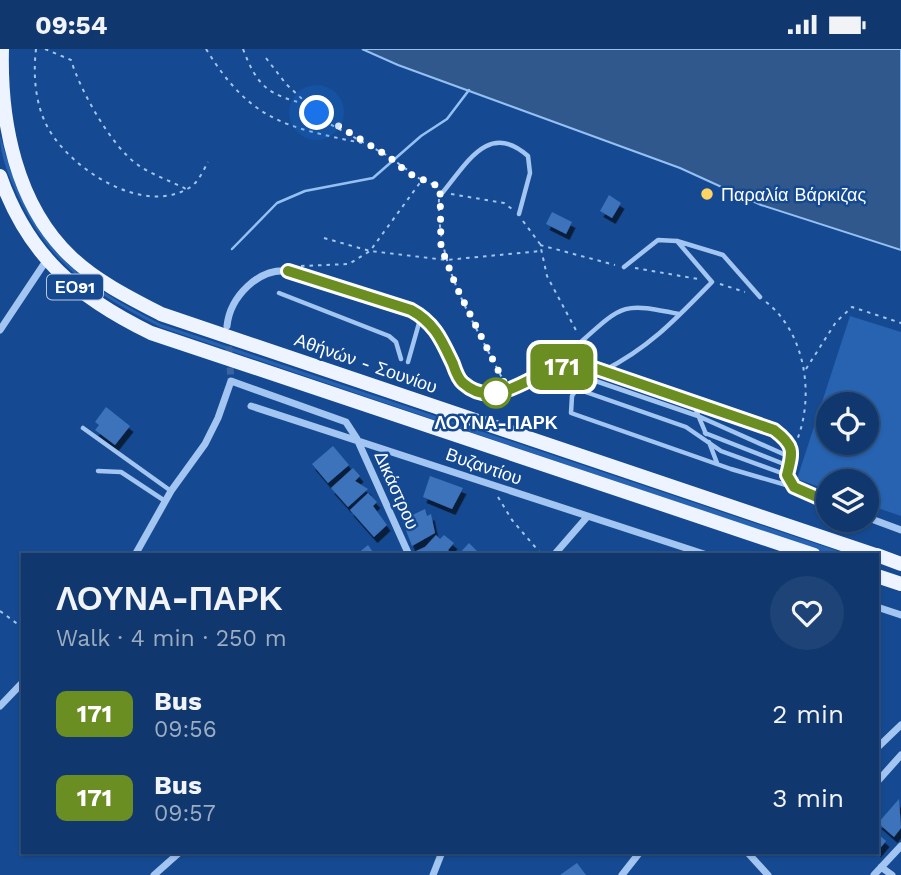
<!DOCTYPE html>
<meta charset="utf-8">
<style>
:root{--surface:#10386e;--page:#1e4376;--text:#f1f3f6;--muted:#9cacc2;--line:#305281}
body{margin:0;font-family:"Work Sans",sans-serif;background:var(--page);color:var(--text);height:100vh;display:flex;flex-direction:column;font-size:26px;white-space:nowrap}
*{box-sizing:border-box;margin:0}
p{font-size:23px;color:var(--muted)}
.icon{flex:none;width:38px;height:38px;fill:none;stroke:currentColor;stroke-width:2;stroke-linecap:round;stroke-linejoin:round}
.map{position:relative;flex:1;overflow:hidden}
.sheet{position:absolute;left:21px;top:504px;width:858px;height:301px;display:flex;flex-direction:column;background:var(--surface);border-radius:0px;box-shadow:0 2px 5px #0004,0 0 0 2px var(--line)}
.sheet>*{flex:none}
.badge{padding:0 14px;border-radius:10px;font-size:24px;line-height:46px}
.buttons{position:absolute;left:816px;top:343px;display:grid;gap:14px}
.buttons a{display:grid;place-items:center;width:63px;height:63px;border-radius:50%;background:var(--surface);box-shadow:0 2px 5px #0004,0 0 0 2px var(--line);font-size:35px}
.you{position:absolute;width:35px;height:35px;margin:-18px;border:5px solid #fff;border-radius:50%;background:#1a73e8;box-shadow:0 0 0 10px #1a73e833}
.map>.badge{position:absolute;translate:-50% -50%;box-shadow:0 0 0 4px #fff}
.round{display:grid;place-items:center;flex:none;width:74px;height:74px;border-radius:37px;background:var(--page)}
.head{display:flex;align-items:center;justify-content:space-between;height:119px;padding:0 35px}
h1{font-size:33px;font-weight:700;line-height:52px}
ul{padding:0;list-style:none}
li{display:flex;align-items:center;gap:21px;height:84px;padding:0 35px}
li div{flex:1}
li b{display:block;font-size:26px}
li em{font-style:normal}
li .badge{min-width:77px;font-weight:700;text-align:center}
.status{display:flex;justify-content:space-between;align-items:center;height:49px;padding:0 35px;background:var(--surface);direction:ltr}
.status svg{height:19px;fill:currentColor}
.map>svg:first-child{display:block}
.green{fill:#2763b1;fill-rule:evenodd}
.water{fill:#31588d;stroke:#95c0f4;stroke-width:2}
.lines{fill:none;stroke-linecap:round;stroke-linejoin:round}
.stream{stroke:#95c0f4;stroke-width:2.5}
.building{fill:#3d73ba;filter:url(#shadow)}
.street-tunnel{stroke:#3865a2;stroke-width:7;stroke-dasharray:7 3.5;stroke-linecap:butt}
.path{stroke:#a2c5f1;stroke-width:2;stroke-dasharray:3.5 5;stroke-linecap:butt}
.lane{stroke:#a2c5f1;stroke-width:4.5}
.street{stroke:#a2c5f1;stroke-width:7}
.primary{stroke:#edf3ff;stroke-width:14}
.line-casing{stroke:#fff;stroke-width:16}
.line{stroke:#6b8e23;stroke-width:10}
.walk{stroke:#fff;stroke-width:7;stroke-dasharray:0 12.6}
.poi-dot{fill:#ffd463;stroke:#154a92;stroke-width:2.5}
.stop-dot{fill:#fff;stroke:#6b8e23;stroke-width:3.5}
.labels{text-anchor:middle;dominant-baseline:central;stroke-width:5;stroke-linejoin:round;paint-order:stroke}
.shield{fill:#154a92;stroke:#b9c9de;stroke-width:2}
.shield-label{font-size:16px;font-weight:bold;fill:#fff}
.poi-label{font-size:18px;fill:#fff;stroke:#154a92;text-anchor:start}
.street-label{font-size:18px;fill:#fff;stroke:#154a92}
.stop-label{font-size:18px;font-weight:bold;fill:#fff;stroke:#154a92}
</style>
<div class="status"><b>09:54</b><svg viewBox="0 0 49 12"><path d="M0 12V9h3v3zM5 12V6h3v6zM10 12V3h3v9zM15 12V0h3v12zM26 1h20v11H26zM47 4h2v5h-2z"/></svg></div>
<div class="map">
<svg width="901" height="826" viewBox="0 0 901 826">
<defs>
<filter id="shadow"><feDropShadow dx="3.5" dy="6" stdDeviation="0" flood-color="#0009"/></filter>
</defs>
<rect width="100%" height="100%" fill="#154a92"/>
<path class="green" d="M0,86C29,191 65,227 161,275L850,506H833L160,278C94,244 50,217 18,147C9,128 0,107 0,86Z
M850,267L901,283V467L866,455V432H828V441L797,430ZM866,355V394H828V355Z"/>
<path class="water" d="M362,0H901V201L761,156L680,119L398,16Z"/>
<g class="lines">
<path class="stream" d="M232,200L277,154L305,142L373,129L421,87L447,70L469,41"/>
</g>
<path class="building" d="M609,146L621,154L612,169L600,162Z
M552,163L572,173L566,185L546,175Z
M106,358L130,377L115,396L95,381L99,376L95,373Z
M333,397L349,416L328,434L312,415Z
M353,419L360,427L355,432L368,440L348,458L331,439Z
M430,427L463,439L452,460L423,448Z
M368,444L377,453L373,457L387,476L374,488L350,461Z
M425,460L427,467L431,465L435,484L412,497L402,471Z
M436,486L440,490L444,486L454,494L448,501L453,506H417L416,502L425,498Z
M469,494L481,506H458Z
M368,496L375,506H356Z
M899,750L901,779L894,788L878,774Z
M877,784L886,792L877,803Z
M577,814L586,826H560Z"/>
<g class="lines">
<path class="street-tunnel" d="M228,287L231,332"/>
<path class="path" d="M36,0C33,26 35,55 48,79C71,120 142,167 189,139C198,134 203,122 208,113
M45,0L71,11C80,41 111,97 138,116C152,126 171,132 186,140
M206,0C250,71 284,78 362,94
M243,0C257,37 268,46 306,55
M266,9L286,35L328,74L388,107L420,130
M451,145L504,154L512,160
M439,150C436,218 475,274 504,333
M523,172L540,195L547,227L578,285
M324,189L370,202L446,211L541,202
M540,196L615,216
M301,217L349,215L370,202L422,131L437,137
M635,219L698,230
M720,235L745,243
M766,253C805,283 815,346 797,391
M806,320L836,273L852,258L901,274
M498,448L512,471L542,506
M0,562L23,579"/>
<path class="lane" d="M443,143C467,114 489,72 528,107L530,124L519,165
M624,218L658,191L677,192L723,206L760,248
M279,244L389,287L396,293L401,310
M582,292C624,254 624,254 679,265
M408,313L421,267
M591,319L572,347L571,364L731,420L793,438
M603,322C649,299 676,270 712,233L677,192
M584,328L698,367L790,408
M577,340L686,378L721,402L787,426
M693,354L706,385
M83,379L171,442
M705,384L789,417
M709,393L717,414
M98,422L121,423L165,452"/>
<path class="street" d="M227,277C230,248 258,219 288,222L411,261C435,274 442,292 453,315C455,321 458,330 463,334C498,365 534,319 569,316C576,315 584,317 591,318L774,381C795,397 793,402 787,426L794,438L828,453
M0,281L46,212
M251,357L707,506
M866,468L901,481
M135,506L171,442L205,395L218,369L231,332L346,373L357,390L409,506
M554,506L587,468
M877,558L901,566
M0,657L23,633
M877,699L901,676
M877,733L901,706
M747,803L768,826
M881,818L892,826
M154,826L180,803
M433,826L442,803
M622,826L640,803
M874,826L901,797"/>
<path class="primary" d="M2,0C0,73 16,156 71,208C96,232 130,249 161,265L875,506
M0,127C28,207 77,248 151,284L814,506
M877,506L901,515
M877,527L901,535"/>
</g>
<g class="lines">
<defs>
<path id="line" d="M288,222L411,261C435,274 442,292 453,315C455,321 458,330 463,334C498,365 534,319 569,316C576,315 584,317 591,318L774,381C795,397 793,402 787,426L794,438L828,453"/>
</defs>
<use href="#line" class="line-casing"/>
<use href="#line" class="line"/>
<path class="walk" d="M317,64L388,107L408,124L440,138L441,198L456,237L508,341L496,344"/>
</g>
<circle class="poi-dot" cx="707" cy="145" r="7"/>
<circle class="stop-dot" cx="496" cy="344" r="14"/>
<g class="labels">
<rect class="shield" x="47" y="225.5" width="56" height="25" rx="5"/>
<g class="shield-label">
<text x="75" y="238">ΕΟ91</text>
</g>
<g class="poi-label">
<text x="721" y="145">Παραλία Βάρκιζας</text>
</g>
<g class="street-label">
<text transform="translate(366 314) rotate(19)">Αθήνών - Σουνίου</text>
<text transform="translate(484 417) rotate(19)">Βυζαντίου</text>
<text transform="translate(397 441) rotate(66)">Δικάστρου</text>
</g>
<g class="stop-label">
<text x="496" y="373">ΛΟΥΝΑ-ΠΑΡΚ</text>
</g>
</g>
</svg>
<div class="buttons">
<a><svg class="icon" aria-label="locate" viewBox="0 0 24 24"><circle cx="12" cy="12" r="6"/><path d="M12 2v4M12 18v4M2 12h4M18 12h4"/></svg></a>
<a><svg class="icon" aria-label="layers" viewBox="0 0 24 24"><path d="M12 4l9 5-9 5-9-5zM3 14l9 5 9-5"/></svg></a>
</div>
<div class="you" style="left:317px;top:64px"></div>
<b class="badge" style="left:562px;top:318px;background:#6b8e23;color:#fff">171</b>
<section class="sheet">
<div class="head"><div><h1>ΛΟΥΝΑ-ΠΑΡΚ</h1><p>Walk · 4 min · 250 m</p></div><a class="round"><svg class="icon" aria-label="heart" viewBox="0 0 24 24"><path d="M12 20l-8-8c-3-5 5-10 8-4 3-6 11-1 8 4z"/></svg></a></div>
<ul>
<li><span class="badge" style="background:#6b8e23;color:#fff">171</span><div><b>Bus</b><p>09:56</p></div><em>2 min</em></li>
<li><span class="badge" style="background:#6b8e23;color:#fff">171</span><div><b>Bus</b><p>09:57</p></div><em>3 min</em></li>
</ul>
</section>
</div>
